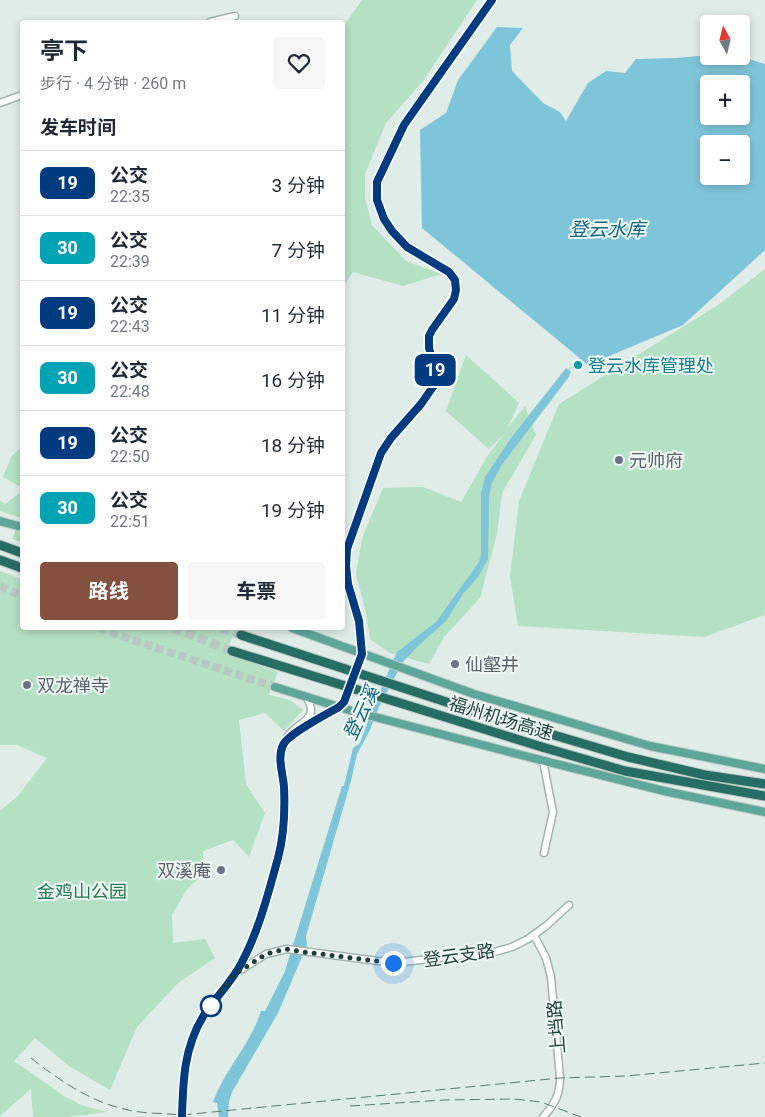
<!DOCTYPE html>
<html lang="zh">
<meta charset="utf-8">
<style>
:root{--surface:#fff;--page:#f6f6f7;--text:#1f2937;--muted:#747a83;--line:#e0e1e3;--accent:#845140}
body{margin:0;font-family:Roboto,"Noto Sans SC",sans-serif;background:var(--page);color:var(--text);height:100vh;display:flex;flex-direction:column;font-size:19px;white-space:nowrap}
*{box-sizing:border-box;margin:0}
p{font-size:16px;color:var(--muted)}
.icon{flex:none;width:28px;height:28px;fill:none;stroke:currentColor;stroke-width:2;stroke-linecap:round;stroke-linejoin:round}
.map{position:relative;flex:1;overflow:hidden}
.sheet{position:absolute;left:20px;top:20px;width:325px;height:610px;display:flex;flex-direction:column;background:var(--surface);border-radius:5px;box-shadow:0 2px 8px #0003}
.sheet>*{flex:none}
.badge{padding:0 10px;border-radius:8px;font-size:18px;line-height:32px}
.needle{width:32px;rotate:352deg}
.buttons{position:absolute;left:700px;top:15px;display:grid;gap:10px}
.buttons a{display:grid;place-items:center;width:50px;height:50px;border-radius:5px;background:var(--surface);box-shadow:0 2px 8px #0003;font-size:25px}
.you{position:absolute;width:25px;height:25px;margin:-12px;border:4px solid #fff;border-radius:50%;background:#1a73e8;box-shadow:0 0 0 8px #1a73e833}
.map>.badge{position:absolute;translate:-50% -50%;box-shadow:0 0 0 2px #fff}
h2{padding:0 20px;font-size:19px;line-height:45px}
.round{display:grid;place-items:center;flex:none;width:52px;height:52px;border-radius:5px;background:var(--page)}
.headline{display:flex;align-items:center;justify-content:space-between;height:85px;padding:0 20px}
h1{font-size:24px;font-weight:700;line-height:38px}
.cta{display:flex;gap:10px;margin-top:auto;padding:10px 20px}
.cta a{flex:1;height:58px;border-radius:5px;background:var(--accent);color:#fff;font-size:20px;font-weight:700;line-height:58px;text-align:center}
.cta a+a{background:var(--page);color:var(--text)}
ul{padding:0;list-style:none}
li{display:flex;align-items:center;gap:15px;height:65px;padding:0 20px;border-top:1px solid var(--line)}
li div{flex:1}
li b{display:block;font-size:19px}
li em{font-style:normal}
li .badge{min-width:55px;font-weight:700;text-align:center}
.map>svg:first-child{display:block}
.green{fill:#b4e0c3}
.water{fill:#7fc5d9;fill-rule:evenodd}
.lines{fill:none;stroke-linecap:round;stroke-linejoin:round}
.stream{stroke:#7fc5d9;stroke-width:1}
.major-tunnel{stroke:#b8c9c4;stroke-width:8;stroke-dasharray:8 4;stroke-linecap:butt}
.highway-tunnel{stroke:#b8c9c4;stroke-width:9;stroke-dasharray:9 4.5;stroke-linecap:butt}
.minor-casing{stroke:#a1b4af;stroke-width:9}
.major-casing{stroke:#c0c9c7;stroke-width:10}
.highway-casing{stroke:#c0c9c7;stroke-width:11}
.minor{stroke:#fff;stroke-width:6}
.major{stroke:#5da799;stroke-width:8}
.highway{stroke:#266e64;stroke-width:9}
.rail{stroke:#587a73;stroke-width:1;stroke-dasharray:10 5;stroke-linecap:butt}
.highway-bridge-casing{stroke:#c0c9c7;stroke-width:11;stroke-linecap:butt}
.highway-bridge{stroke:#266e64;stroke-width:9}
.line-casing{stroke:#fff;stroke-width:11}
.line{stroke:#003b80;stroke-width:8}
.walk{stroke:#1e3e37;stroke-width:5;stroke-dasharray:0 9}
.culture-dot{fill:#0f9aa8;stroke:#eff8f4;stroke-width:2}
.worship-dot{fill:#6b7280;stroke:#eff8f4;stroke-width:2}
.stop-dot{fill:#fff;stroke:#003b80;stroke-width:2.5}
.labels{text-anchor:middle;dominant-baseline:central;stroke-width:4;stroke-linejoin:round;paint-order:stroke}
.culture-label{font-size:18px;fill:#0d838f;stroke:#eff8f4;text-anchor:start}
.worship-label{font-size:18px;fill:#5b616d;stroke:#eff8f4;text-anchor:start}
.street-label{font-size:18px;fill:#1e3e37;stroke:#eff8f4}
.park-label{font-size:18px;fill:#237a4a;stroke:#eff8f4}
.water-label{font-size:19px;font-style:italic;fill:#116781;stroke:#eff8f4}
</style>
<div class="map">
<svg width="765" height="1117" viewBox="0 0 765 1117">
<rect width="100%" height="100%" fill="#dfece7"/>
<path class="green" d="M362,0H477L423,81L386,123L365,174V198L372,225L406,261L441,274L403,286L353,272L343,287V27Z
M765,269V615L704,637L518,626L510,576L519,501L559,404L718,305Z
M466,355L519,403L508,427L525,406L536,435L502,493L497,534L480,598L444,637L429,664L390,653L370,639L366,613L356,574L362,538L383,488L423,487L461,502L488,455L503,435L489,449L446,411Z
M22,446V488L3,477L11,457Z
M22,491V542L12,539L21,518L0,511V501L5,504Z
M0,571L22,579V628H236L226,653L278,672L269,695L290,700L303,710L284,731L265,713L239,720L246,784L265,813L249,857L233,840L203,851V875L187,889L172,915L173,943L205,939L215,958L178,983L137,1027L110,1090L69,1066L35,1038L14,1061L64,1096L81,1105L107,1112L67,1117H33L31,1089L0,1116V811L17,797L47,758L17,745H0Z"/>
<path class="water" d="M497,27L523,28L510,45L512,71L543,103L560,112L566,121L588,83L606,71L625,73L636,59L676,58L709,55V56H739L765,64V250L683,325L588,365L422,228L420,130L446,113L458,80ZM709,84H741V116H709ZM709,144H741V176H709Z
M566,368L571,372L568,378L501,466L492,483L489,497L488,559L478,577L463,594L446,621L418,646L403,662L379,707L369,732L357,754L351,781L306,936L307,946L304,952L278,1013L232,1092L229,1102L228,1117H219L217,1103L213,1102C225,1069 251,1044 261,1011H265L285,971L342,786H344L353,748L360,743L374,705L394,659L397,652L436,622L479,562L481,554V493L485,477L511,438Z"/>
<g class="lines">
<path class="stream" d="M569,370L580,358"/>
<path class="major-tunnel" d="M0,586L22,596
M99,628L118,635L275,687"/>
<path class="highway-tunnel" d="M173,628L232,651
M221,628L241,635"/>
<defs>
<path id="minor" d="M210,22L235,16
M0,103L22,95
M287,737C298,721 320,721 307,698
M543,761L553,812L544,853
M534,935L546,958L551,977L560,1078C560,1095 554,1105 543,1117
M236,973L266,954L287,949L393,963L494,952L512,947L528,939L546,926L569,905
M182,1117C182,1079 184,1044 206,1012C218,995 232,980 242,962C259,930 268,893 278,858C284,836 285,809 284,787C283,773 277,759 283,745C288,734 327,714 339,707L344,702L362,654L359,621L348,584L346,566L347,549L381,453L391,437L421,404L435,384V369L429,347V336L432,330L454,299L456,286L452,274L407,247L389,227L379,206L376,186L379,179L404,125L492,0"/>
<path id="major" d="M0,521L18,526
M292,628L474,694L650,746L765,769
M275,687L352,711L525,756L664,791L765,812"/>
<path id="highway" d="M0,545L22,553
M0,560L22,568
M547,733L628,757L705,775L765,784
M542,747L625,771L765,796"/>
</defs>
<use href="#minor" class="minor-casing"/>
<use href="#major" class="major-casing"/>
<use href="#highway" class="highway-casing"/>
<use href="#minor" class="minor"/>
<use href="#major" class="major"/>
<use href="#highway" class="highway"/>
<path class="rail" d="M31,1058C59,1080 89,1101 124,1109C142,1114 163,1113 182,1115L560,1078L626,1076L765,1063
M350,1106L444,1100L514,1099L541,1102L581,1117"/>
<defs>
<path id="highway-bridge" d="M241,635L474,711L547,733
M232,651L542,747"/>
</defs>
<use href="#highway-bridge" class="highway-bridge-casing"/>
<use href="#highway-bridge" class="highway-bridge"/>
</g>
<g class="lines">
<defs>
<path id="line" d="M182,1117C183,1080 184,1047 204,1015C216,997 232,982 242,962C259,930 268,894 278,858C284,836 285,809 284,787C283,773 277,758 283,745C288,734 327,714 339,707L344,702L362,654L359,621L348,584L346,566L347,549L381,453L391,438L421,404L435,384V369L429,348V336L432,330L454,299L456,290L455,280L449,272L407,247L392,231L384,219L377,200V182L404,125L492,0"/>
</defs>
<use href="#line" class="line-casing"/>
<use href="#line" class="line"/>
<path class="walk" d="M211,1006L235,974L266,954L286,949L304,952L393,963"/>
</g>
<circle class="culture-dot" cx="578" cy="365" r="5"/>
<g class="worship-dot">
<circle cx="619" cy="460" r="5"/>
<circle cx="455" cy="664" r="5"/>
<circle cx="27" cy="685" r="5"/>
<circle cx="221" cy="870" r="5"/>
</g>
<circle class="stop-dot" cx="211" cy="1006" r="10"/>
<g class="labels">
<g class="culture-label">
<text x="588" y="365">登云水库管理处</text>
</g>
<g class="worship-label">
<text x="629" y="460">元帅府</text>
<text x="465" y="664">仙壑井</text>
<text x="37" y="685">双龙禅寺</text>
<text x="211" y="870" text-anchor="end">双溪庵</text>
</g>
<g class="street-label">
<text transform="translate(501 718) rotate(17)">福州机场高速</text>
<text transform="translate(459 955) rotate(-8)">登云支路</text>
<text transform="translate(556 1027) rotate(-95)">上垱路</text>
</g>
<g class="park-label">
<text x="82" y="891">金鸡山公园</text>
</g>
<g class="water-label">
<text x="607" y="229">登云水库</text>
<text transform="translate(361 713) rotate(-65)">登云溪</text>
</g>
</g>
</svg>
<div class="buttons">
<a><svg class="needle" viewBox="-14 -14 28 28"><path d="M0-13l5 13h-10z" fill="#e53935"/><path d="M0 13l5-13h-10z" fill="#747a83"/></svg></a>
<a>+</a>
<a>−</a>
</div>
<div class="you" style="left:393px;top:963px"></div>
<b class="badge" style="left:435px;top:370px;background:#003b80;color:#fff">19</b>
<section class="sheet">
<div class="headline"><div><h1>亭下</h1><p>步行 · 4 分钟 · 260 m</p></div><a class="round"><svg class="icon" aria-label="heart" viewBox="0 0 24 24"><path d="M12 20l-8-8c-3-5 5-10 8-4 3-6 11-1 8 4z"/></svg></a></div>
<h2>发车时间</h2>
<ul>
<li><span class="badge" style="background:#003b80;color:#fff">19</span><div><b>公交</b><p>22:35</p></div><em>3 分钟</em></li>
<li><span class="badge" style="background:#00a3b4;color:#fff">30</span><div><b>公交</b><p>22:39</p></div><em>7 分钟</em></li>
<li><span class="badge" style="background:#003b80;color:#fff">19</span><div><b>公交</b><p>22:43</p></div><em>11 分钟</em></li>
<li><span class="badge" style="background:#00a3b4;color:#fff">30</span><div><b>公交</b><p>22:48</p></div><em>16 分钟</em></li>
<li><span class="badge" style="background:#003b80;color:#fff">19</span><div><b>公交</b><p>22:50</p></div><em>18 分钟</em></li>
<li><span class="badge" style="background:#00a3b4;color:#fff">30</span><div><b>公交</b><p>22:51</p></div><em>19 分钟</em></li>
</ul>
<div class="cta"><a>路线</a><a>车票</a></div>
</section>
</div>
